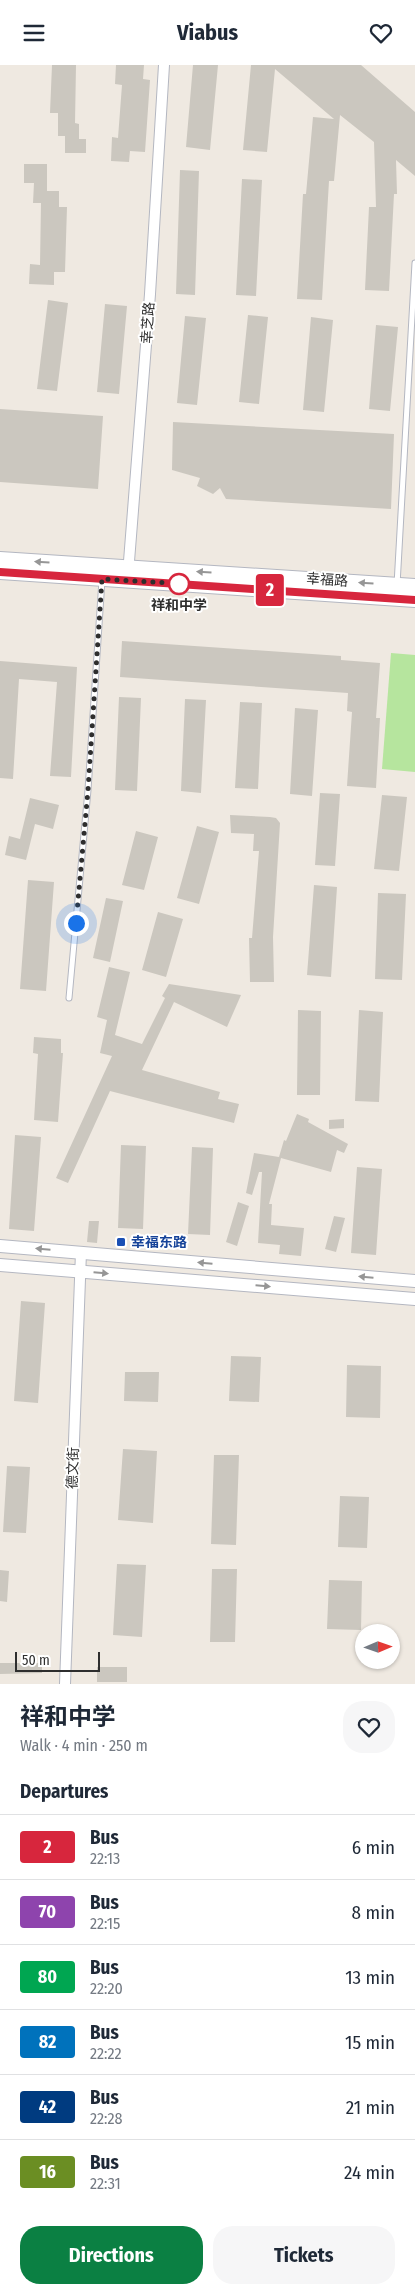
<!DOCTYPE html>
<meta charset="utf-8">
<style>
:root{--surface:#fff;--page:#f6f6f7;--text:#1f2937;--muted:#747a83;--line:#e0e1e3;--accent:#0b8043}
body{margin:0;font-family:"Fira Sans Condensed","Noto Sans SC",sans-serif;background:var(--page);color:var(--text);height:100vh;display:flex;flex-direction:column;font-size:19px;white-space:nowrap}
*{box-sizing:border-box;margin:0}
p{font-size:16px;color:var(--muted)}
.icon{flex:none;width:28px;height:28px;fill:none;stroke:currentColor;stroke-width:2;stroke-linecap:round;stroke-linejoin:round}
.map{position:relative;height:1619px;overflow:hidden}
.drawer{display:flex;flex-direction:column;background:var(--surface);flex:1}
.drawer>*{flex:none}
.badge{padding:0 10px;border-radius:4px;font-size:18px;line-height:32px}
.needle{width:32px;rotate:88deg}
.controls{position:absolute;left:355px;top:1559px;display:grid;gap:10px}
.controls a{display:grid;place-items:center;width:45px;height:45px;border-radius:50%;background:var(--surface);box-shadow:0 1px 4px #0004;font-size:25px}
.scale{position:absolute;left:15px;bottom:12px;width:85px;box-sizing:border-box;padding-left:5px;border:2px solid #2e2e2e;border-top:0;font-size:14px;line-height:18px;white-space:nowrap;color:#2e2e2e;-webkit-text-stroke:4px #fff;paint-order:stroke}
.you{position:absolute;width:25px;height:25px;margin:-12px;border:4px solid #fff;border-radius:50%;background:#1a73e8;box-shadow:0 0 0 8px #1a73e833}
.map>.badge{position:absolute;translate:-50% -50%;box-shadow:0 0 0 2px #fff}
h2{padding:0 20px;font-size:19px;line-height:45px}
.round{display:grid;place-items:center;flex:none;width:52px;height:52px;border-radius:20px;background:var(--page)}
.overview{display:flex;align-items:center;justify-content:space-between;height:85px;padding:0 20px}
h1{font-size:24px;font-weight:700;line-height:38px}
.button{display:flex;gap:10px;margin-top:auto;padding:10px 20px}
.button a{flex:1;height:58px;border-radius:20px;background:var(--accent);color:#fff;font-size:20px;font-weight:700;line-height:58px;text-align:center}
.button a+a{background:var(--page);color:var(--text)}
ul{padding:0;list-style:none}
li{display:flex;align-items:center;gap:15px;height:65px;padding:0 20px;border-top:1px solid var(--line)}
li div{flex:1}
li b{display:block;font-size:19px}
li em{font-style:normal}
li .badge{min-width:55px;font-weight:700;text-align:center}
header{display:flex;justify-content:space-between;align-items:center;height:65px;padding:0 20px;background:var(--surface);font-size:22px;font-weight:700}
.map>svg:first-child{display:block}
.green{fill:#b6e59e}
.building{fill:#cbc7bf}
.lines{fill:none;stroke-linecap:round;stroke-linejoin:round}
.service-casing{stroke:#b4b7c1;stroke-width:7}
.minor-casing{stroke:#b4b7c1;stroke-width:12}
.tertiary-casing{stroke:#b4b7c1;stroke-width:14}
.secondary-casing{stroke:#b4b7c1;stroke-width:16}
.service{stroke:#fff;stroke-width:5}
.minor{stroke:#fff;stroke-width:10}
.tertiary{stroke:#fff;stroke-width:12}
.secondary{stroke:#fff;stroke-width:14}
.oneway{fill:#969696}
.line-casing{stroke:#fff;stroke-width:11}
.line{stroke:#d7263d;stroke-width:8}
.walk{stroke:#2e2e2e;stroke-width:5;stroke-dasharray:0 9}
.stop-dot{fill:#fff;stroke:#d7263d;stroke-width:2.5}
.transit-dot{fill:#1a4fb4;stroke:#fff;stroke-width:2}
.labels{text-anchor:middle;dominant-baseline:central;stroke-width:4;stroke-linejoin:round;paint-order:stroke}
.street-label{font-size:14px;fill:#2e2e2e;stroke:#fff}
.stop-label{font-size:14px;font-weight:bold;fill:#2e2e2e;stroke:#fff}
.transit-label{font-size:14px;font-weight:bold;fill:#164399;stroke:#fff;text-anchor:start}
</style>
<header><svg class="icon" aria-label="menu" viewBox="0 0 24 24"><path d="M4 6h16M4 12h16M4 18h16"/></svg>Viabus<svg class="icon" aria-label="heart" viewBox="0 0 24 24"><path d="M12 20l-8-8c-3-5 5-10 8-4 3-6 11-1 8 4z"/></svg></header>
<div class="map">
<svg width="415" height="1619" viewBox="0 0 415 1619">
<rect width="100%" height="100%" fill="#efe9e1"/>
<path class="green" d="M391,588L415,590V707L382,704Z"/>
<path class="building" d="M52,0H76L75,58L79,59V74H86V88H65V71H58V48H50Z
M116,0H144L143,14L150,15L145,87L130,86L129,97L111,96L112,72L118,73L122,20L115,19Z
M193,0H218L210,85L186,82Z
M251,0H361L415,47V111L396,95L397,129H394L389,226L365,225L369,142H376L374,77L340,50L334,116H329L322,235L297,234L303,129H306L313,52L334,54L275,4L267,87L243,85Z
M24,99H47V126H59V142H67L65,207H54V220L29,219L30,199L40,200L41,138H33L34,118H24Z
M180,105L199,106L195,230L176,229Z
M242,114L262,115L256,231L236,230Z
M48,235L68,238L57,326L37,324Z
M105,239L127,241L119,329L97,327Z
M248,250L268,252L259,339L239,337Z
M185,251L206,253L197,340L177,338Z
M311,252L333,255L324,347L303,345Z
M376,260L398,262L390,346L369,344Z
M0,344L103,351L98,424L0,417Z
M173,357L394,369L391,444L226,434L220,423L213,429L197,421L200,413L172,405Z
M122,576L341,591V595L380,598L376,653H380L376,723L347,721L352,647L347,646L348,628L120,612Z
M0,596L77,602L71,712L50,711L57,617L19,614L13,714L0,713Z
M119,632L141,633L137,726L115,725Z
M185,634L206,635L201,728L181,726Z
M240,637L262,638L258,724L235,723Z
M295,643L318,645L312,731L290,729Z
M320,728L340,729L335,801L315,800Z
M382,730L407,732L399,806L374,804Z
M30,733L59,740L53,764L35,759L26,795L5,790L9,771L20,774Z
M230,750L270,752L276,753L280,758L273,872L274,917H250L249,873H252L259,786H253L254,769L231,768Z
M197,761L219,767L199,839L177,833Z
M136,766L158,772L144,825L122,820Z
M28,815L54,817L46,926L20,924Z
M314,820L337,822L331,912L307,910Z
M378,828L406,829L402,915L375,914Z
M106,833L123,836L110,897L93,893Z
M158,847L183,854L166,912L142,905Z
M109,902L130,907L115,970L142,979L165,933L162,931L169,919L241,930L227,962L174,937L142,1005L220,1027L218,1034L239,1039L234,1058L110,1026L68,1118L56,1113L112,991L100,988L107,955L97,952Z
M298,945L321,946L320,1030H297Z
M359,945L383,947L379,1037L355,1036Z
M34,972L61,974V988H63L58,1057L34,1055L38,989L33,988Z
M297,1049L309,1054L308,1057L348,1079L344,1088L337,1085L331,1107L281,1093L269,1139H272L271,1160L304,1163L301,1191L279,1189L280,1180L258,1178L262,1107H259L252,1130L246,1128L254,1088L279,1092L284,1075L286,1076Z
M344,1054V1063L329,1064V1055Z
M15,1070L41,1072L34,1166L9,1164Z
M121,1080L146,1081L143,1164L118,1163Z
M192,1082L213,1083L210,1170L188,1169Z
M357,1102L382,1104L376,1190L351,1188Z
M238,1137L249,1141L237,1181L226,1177Z
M334,1151L345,1153L336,1187L325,1184Z
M89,1156H99L97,1178L87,1177Z
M21,1236L45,1238L38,1338L14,1336Z
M231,1291L261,1292L259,1337L229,1336Z
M347,1300L381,1301L380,1353L346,1352Z
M125,1307H159L158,1337L124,1336Z
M123,1384L157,1386L153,1458L118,1455Z
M214,1390H239L236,1480L211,1479Z
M7,1401L30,1402L26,1468L3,1467Z
M340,1431L369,1432L367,1483L338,1482Z
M117,1499L146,1500L142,1572L113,1570Z
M212,1504H237L235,1577H210Z
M0,1505L9,1506L7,1537L0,1536Z
M329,1515L362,1516L361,1565L327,1564Z
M0,1598H42V1608L0,1609Z
M97,1602H127V1617H97Z"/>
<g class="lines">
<defs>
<path id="service" d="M397,520L415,198
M69,933L88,725L102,515"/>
<path id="minor" d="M128,509L150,229L164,0
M65,1619L81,1187"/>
<path id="tertiary" d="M0,1181L415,1216
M0,1200L415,1234"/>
<path id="secondary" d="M0,494L415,521
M0,507L415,535"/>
</defs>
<use href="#service" class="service-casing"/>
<use href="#minor" class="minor-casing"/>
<use href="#tertiary" class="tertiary-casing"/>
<use href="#secondary" class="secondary-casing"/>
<use href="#service" class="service"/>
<use href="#minor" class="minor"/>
<use href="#tertiary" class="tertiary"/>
<use href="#secondary" class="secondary"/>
</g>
<defs><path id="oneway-solid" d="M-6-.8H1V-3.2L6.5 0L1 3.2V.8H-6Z" transform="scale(1.25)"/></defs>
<g class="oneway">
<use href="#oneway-solid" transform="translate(42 497) rotate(-176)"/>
<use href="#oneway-solid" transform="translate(204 507) rotate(-176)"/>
<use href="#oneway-solid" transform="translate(366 518) rotate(-176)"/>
<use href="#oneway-solid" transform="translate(43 1184) rotate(-175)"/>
<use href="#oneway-solid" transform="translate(205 1198) rotate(-175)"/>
<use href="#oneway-solid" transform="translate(101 1208) rotate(5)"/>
<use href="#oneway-solid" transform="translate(366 1212) rotate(-175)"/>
<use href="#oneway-solid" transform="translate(263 1221) rotate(5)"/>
</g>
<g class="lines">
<defs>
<path id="line" d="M0,507L415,535"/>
</defs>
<use href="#line" class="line-casing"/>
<use href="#line" class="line"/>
<path class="walk" d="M76,858L88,725L102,514L185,519H179"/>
</g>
<circle class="stop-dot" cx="179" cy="519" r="10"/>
<rect class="transit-dot" x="116" y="1172" width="10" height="10" rx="2.5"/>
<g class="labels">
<g class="street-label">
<text transform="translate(148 258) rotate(-86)">幸芝路</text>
<text transform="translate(327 515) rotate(4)">幸福路</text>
<text transform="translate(73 1403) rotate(-88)">德文街</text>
</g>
<g class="stop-label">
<text x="179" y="540">祥和中学</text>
</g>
<g class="transit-label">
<text x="131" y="1177">幸福东路</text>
</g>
</g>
</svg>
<div class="controls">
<a><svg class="needle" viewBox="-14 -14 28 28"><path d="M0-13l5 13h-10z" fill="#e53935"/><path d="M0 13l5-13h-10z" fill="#747a83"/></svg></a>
</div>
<div class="scale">50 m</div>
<div class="you" style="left:76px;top:858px"></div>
<b class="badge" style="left:270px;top:525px;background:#d7263d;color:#fff">2</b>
</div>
<section class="drawer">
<div class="overview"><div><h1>祥和中学</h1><p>Walk · 4 min · 250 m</p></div><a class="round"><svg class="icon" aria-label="heart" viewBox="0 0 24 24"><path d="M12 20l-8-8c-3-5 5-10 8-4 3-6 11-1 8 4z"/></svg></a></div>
<h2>Departures</h2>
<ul>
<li><span class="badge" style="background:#d7263d;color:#fff">2</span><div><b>Bus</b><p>22:13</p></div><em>6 min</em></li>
<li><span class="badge" style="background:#8e44ad;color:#fff">70</span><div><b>Bus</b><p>22:15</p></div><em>8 min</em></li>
<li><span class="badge" style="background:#00a651;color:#fff">80</span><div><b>Bus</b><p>22:20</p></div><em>13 min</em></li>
<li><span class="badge" style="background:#0072bc;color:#fff">82</span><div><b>Bus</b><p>22:22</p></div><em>15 min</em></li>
<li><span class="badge" style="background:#003b80;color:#fff">42</span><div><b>Bus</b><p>22:28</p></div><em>21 min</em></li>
<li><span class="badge" style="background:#6b8e23;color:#fff">16</span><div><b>Bus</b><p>22:31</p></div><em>24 min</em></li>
</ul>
<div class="button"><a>Directions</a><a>Tickets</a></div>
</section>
